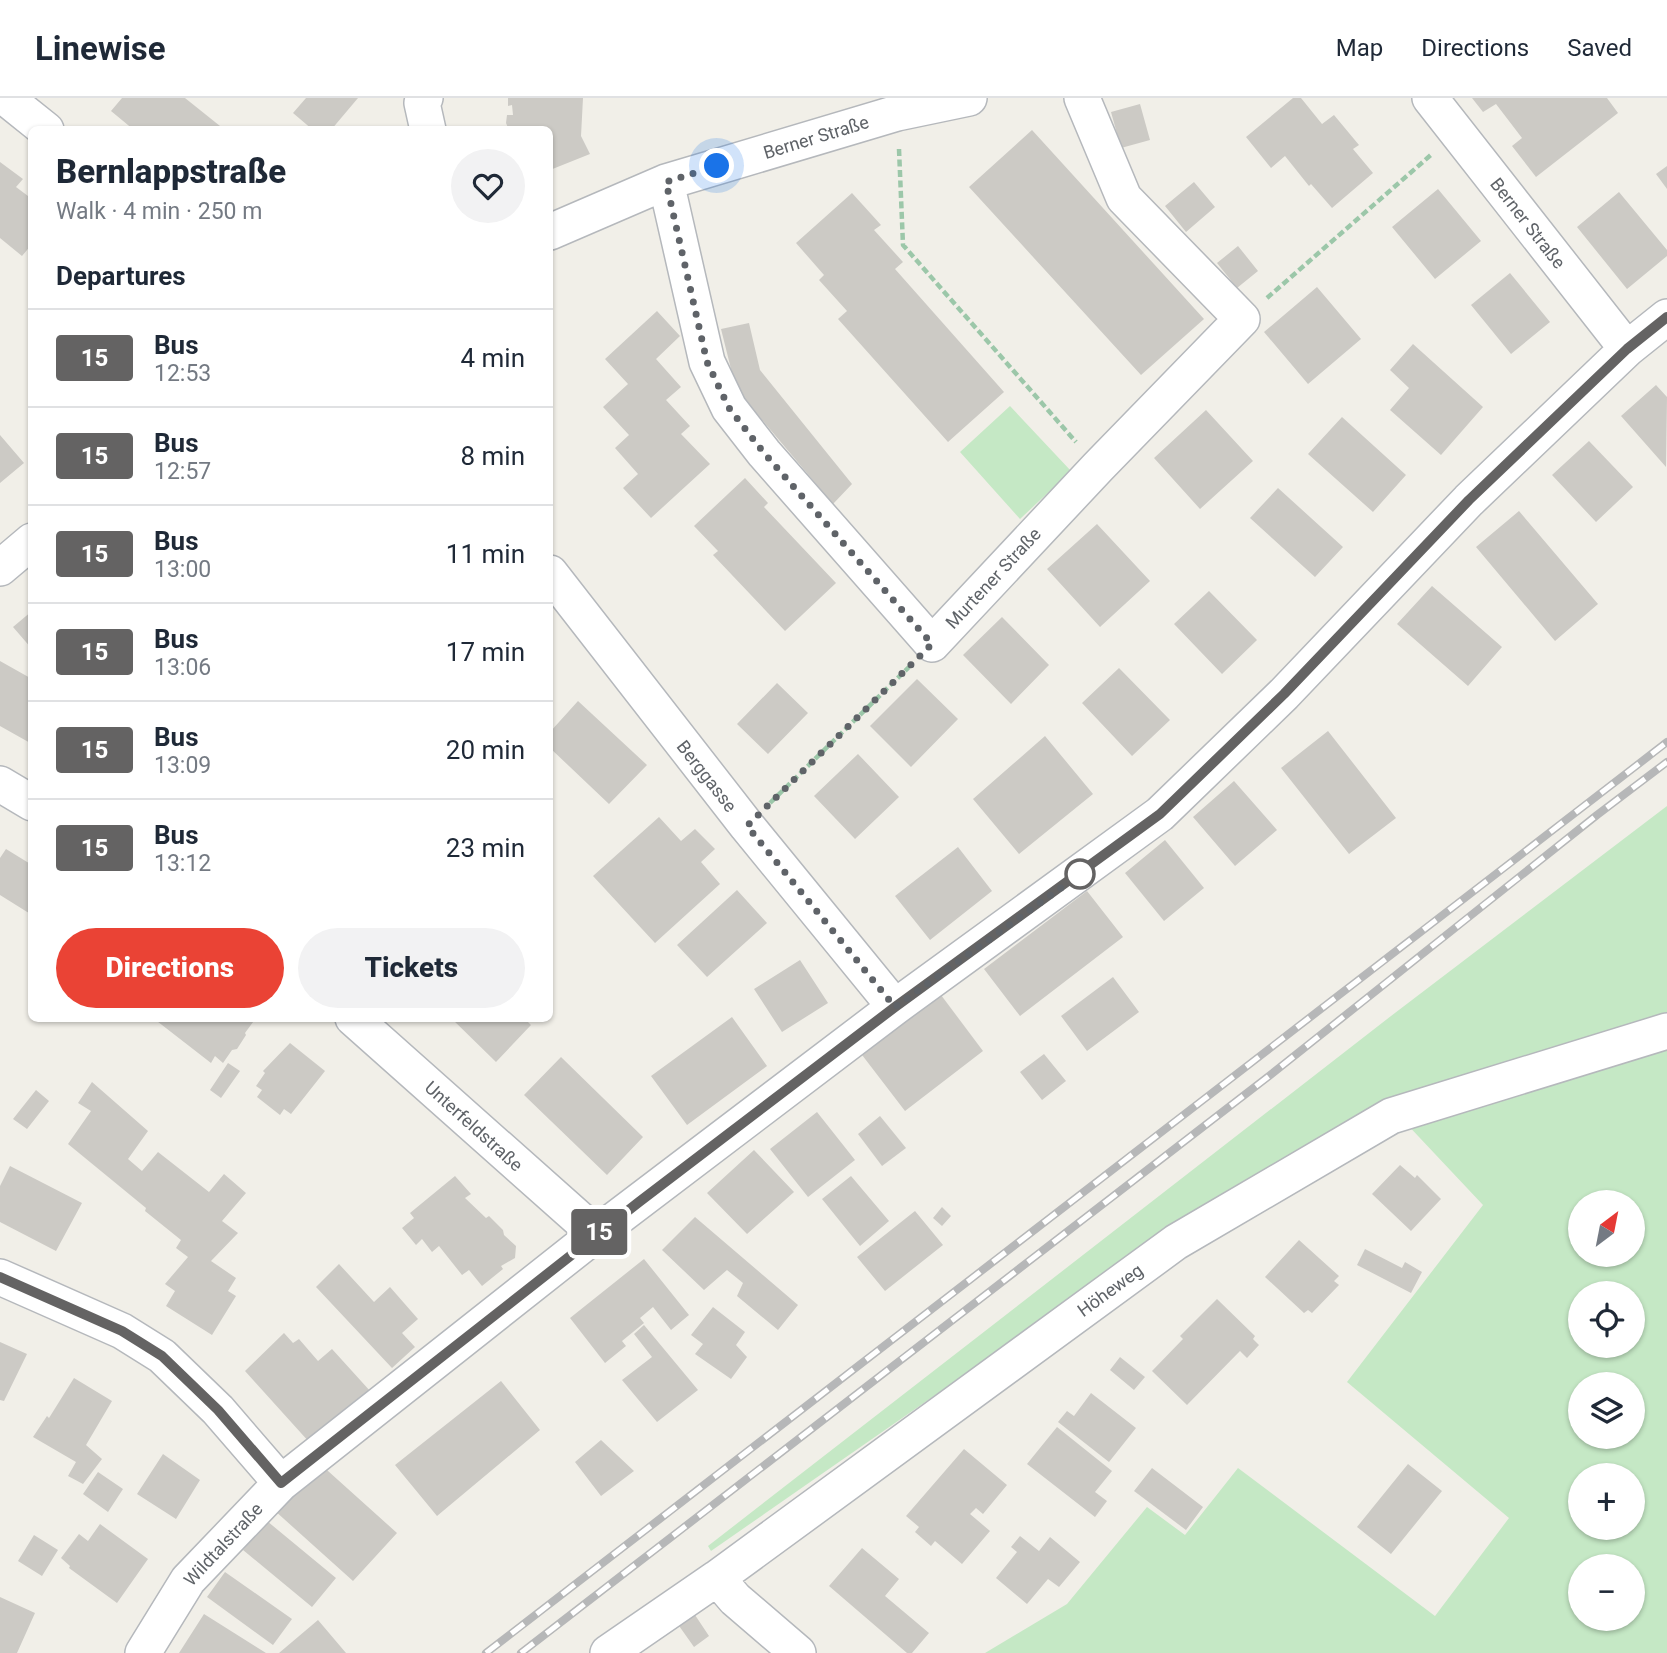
<!DOCTYPE html>
<meta charset="utf-8">
<style>
:root{--surface:#fff;--page:#f2f2f3;--text:#1f2937;--muted:#747a83;--line:#e0e1e3;--accent:#ea4335}
body{margin:0;font-family:Roboto,sans-serif;background:var(--page);color:var(--text);height:100vh;display:flex;flex-direction:column;font-size:26px;white-space:nowrap}
*{box-sizing:border-box;margin:0}
p{font-size:23px;color:var(--muted)}
.icon{flex:none;width:38px;height:38px;fill:none;stroke:currentColor;stroke-width:2;stroke-linecap:round;stroke-linejoin:round}
.map{position:relative;flex:1;overflow:hidden}
.details{position:absolute;left:28px;top:28px;width:525px;height:896px;display:flex;flex-direction:column;background:var(--surface);border-radius:10px;box-shadow:0 2px 5px #0004}
.details>*{flex:none}
.badge{padding:0 14px;border-radius:5px;font-size:24px;line-height:46px}
.needle{width:46px;rotate:32deg}
.controls{position:absolute;left:1568px;top:1092px;display:grid;gap:14px}
.controls a{display:grid;place-items:center;width:77px;height:77px;border-radius:50%;background:var(--surface);box-shadow:0 2px 5px #0004;font-size:35px}
.you{position:absolute;width:35px;height:35px;margin:-18px;border:5px solid #fff;border-radius:50%;background:#1a73e8;box-shadow:0 0 0 10px #1a73e833}
.map>.badge{position:absolute;translate:-50% -50%;box-shadow:0 0 0 4px #fff}
h2{padding:0 28px;font-size:26px;line-height:63px}
.round{display:grid;place-items:center;flex:none;width:74px;height:74px;border-radius:37px;background:var(--page)}
.overview{display:flex;align-items:center;justify-content:space-between;height:119px;padding:0 28px}
h1{font-size:33px;font-weight:800;line-height:52px}
.button{display:flex;gap:14px;margin-top:auto;padding:14px 28px}
.button a{flex:1;height:80px;border-radius:42px;background:var(--accent);color:#fff;font-size:28px;font-weight:800;line-height:80px;text-align:center}
.button a+a{background:var(--page);color:var(--text)}
ul{padding:0;list-style:none}
li{display:flex;align-items:center;gap:21px;height:98px;padding:0 28px;border-top:2px solid var(--line)}
li div{flex:1}
li b{display:block;font-size:26px}
li em{font-style:normal}
li .badge{min-width:77px;font-weight:700;text-align:center}
header{display:flex;align-items:center;gap:42px;box-sizing:border-box;height:98px;padding:0 35px;background:var(--surface);border-bottom:2px solid var(--line)}
header strong{font-size:33px}
nav{display:flex;gap:38px;margin-inline-start:auto;font-size:24px}
.map>svg:first-child{display:block}
.green{fill:#c5e8c5;fill-rule:evenodd}
.building{fill:#cccac5}
.lines{fill:none;stroke-linecap:round;stroke-linejoin:round}
.minor-casing{stroke:#b5b8bc;stroke-width:38}
.path{stroke:#9cc7a9;stroke-width:4.5;stroke-dasharray:7 3.5;stroke-linecap:butt}
.minor{stroke:#fff;stroke-width:35}
.rail-casing{stroke:#b6b7b8;stroke-width:8}
.rail{stroke:#fff;stroke-width:5;stroke-dasharray:16;stroke-linecap:butt}
.line-casing{stroke:#fff;stroke-width:16}
.line{stroke:#646363;stroke-width:10}
.walk{stroke:#5f6368;stroke-width:7;stroke-dasharray:0 12.6}
.stop-dot{fill:#fff;stroke:#646363;stroke-width:3.5}
.labels{text-anchor:middle;dominant-baseline:central;stroke-width:7;stroke-linejoin:round;paint-order:stroke}
.street-label{font-size:18px;fill:#5f6368;stroke:#fff}
</style>
<header>
<strong>Linewise</strong>
<nav><a>Map</a><a>Directions</a><a>Saved</a></nav>
</header>
<div class="map">
<svg width="1667" height="1555" viewBox="0 0 1667 1555">
<rect width="100%" height="100%" fill="#f1efe8"/>
<path class="green" d="M1010,308L1071,373L1020,421L960,354Z
M1667,708V1555H985L1067,1506L1147,1409L1185,1437L1238,1370L1435,1518L1509,1420L1347,1284L1483,1107L1387,1005L1167,1136L711,1453L708,1448L1391,918ZM1580,1104H1633V1157H1580ZM1580,1195H1633V1248H1580ZM1580,1286H1633V1339H1580ZM1580,1377H1633V1430H1580ZM1580,1468H1633V1521H1580Z"/>
<path class="building" d="M122,0H185L225,32H134L111,13Z
M306,0H358L331,32H313L293,15Z
M508,0H583L581,38L590,56L550,72V32H509L506,25L507,17H513L512,7L508,8Z
M1293,0H1301L1322,26L1334,17L1359,47L1353,51L1373,75L1332,110L1311,86L1309,88L1285,58L1271,70L1246,39Z
M1472,0H1607L1618,15L1536,79L1512,48L1522,40L1496,6L1483,14Z
M1140,6L1150,42L1121,50L1111,14Z
M1032,32L1204,221L1141,277L969,89Z
M0,64L23,81L16,89L32,101V146L22,158L0,140Z
M1667,68V91L1656,76Z
M1194,84L1215,109L1186,134L1165,108Z
M1438,91L1481,143L1435,181L1392,129Z
M1619,94L1667,152V158L1627,191L1577,129Z
M852,95L881,127L874,132L903,164L895,171L1004,294L948,344L838,221L847,213L819,182L824,177L796,145Z
M1238,148L1258,173L1237,190L1217,165Z
M1510,175L1550,224L1511,256L1471,207Z
M1317,189L1361,241L1308,286L1264,234Z
M657,213L680,238L656,261L681,289L666,302L690,328L681,336L710,366L651,420L623,390L638,376L615,350L629,337L603,309L628,286L605,261Z
M749,225L760,272L852,386L833,406L736,291L721,231Z
M1413,246L1483,309L1441,357L1390,312L1409,290L1390,272Z
M1656,287L1667,299L1666,369L1621,318Z
M1206,312L1253,363L1200,411L1154,360Z
M1342,319L1406,377L1373,414L1308,356Z
M0,337L24,365L0,385Z
M1589,343L1633,389L1596,424L1552,377Z
M745,380L768,405L764,409L836,485L785,533L713,457L718,453L694,428Z
M1278,390L1343,449L1315,479L1250,420Z
M1519,413L1598,506L1555,543L1476,449Z
M1097,426L1150,483L1100,529L1047,471Z
M1432,488L1502,549L1468,588L1397,526Z
M1209,493L1257,542L1222,576L1174,526Z
M32,513V551L13,529Z
M1002,519L1049,567L1011,606L963,557Z
M0,563L32,581V646L0,628Z
M1119,570L1170,622L1132,658L1082,605Z
M917,581L958,621L911,669L870,628Z
M777,585L808,615L768,656L737,626Z
M578,603L647,667L609,706L550,650V634Z
M1328,633L1396,720L1349,756L1281,670Z
M1045,638L1093,696L1019,756L973,701Z
M858,656L899,699L855,741L814,698Z
M1234,683L1277,732L1235,768L1193,719Z
M659,719L681,743L695,731L715,751L701,764L720,786L655,845L593,778Z
M1165,742L1204,790L1164,823L1125,775Z
M958,749L992,793L930,842L895,798Z
M6,751L32,767V817L0,797V760Z
M737,792L767,825L707,879L677,847Z
M1087,793L1123,839L1020,918L984,871Z
M800,862L828,905L782,934L754,891Z
M1113,879L1139,914L1087,953L1061,918Z
M938,893L983,953L905,1013L859,953Z
M732,919L767,968L687,1027L651,978Z
M153,920H256L245,935L246,937L237,951L232,952L223,965L215,958L211,965Z
M451,920H524L531,927L496,964Z
M290,945L325,973L291,1016L284,1011L280,1017L257,999L262,992L256,988L265,975L263,973Z
M1044,956L1066,983L1042,1002L1020,974Z
M561,959L643,1039L607,1077L524,997Z
M228,965L240,973L221,1000L210,992Z
M92,984L148,1033L128,1061L142,1073L158,1054L209,1094L224,1076L246,1095L222,1123L238,1135L211,1163L236,1180L228,1193L236,1198L212,1237L166,1208L175,1193L165,1186L188,1159L176,1150L181,1142L145,1113L146,1110L68,1046L91,1013L78,1005Z
M36,992L49,1003L27,1031L13,1021Z
M817,1014L855,1062L808,1099L770,1051Z
M880,1018L906,1050L882,1068L858,1036Z
M754,1052L794,1094L747,1136L707,1095Z
M1400,1067L1415,1080L1417,1077L1441,1101L1411,1133L1372,1096Z
M10,1068L82,1105L56,1153L0,1124V1088Z
M455,1078L471,1096L465,1100L486,1120L489,1118L503,1132L504,1137L516,1148L515,1160L501,1168L503,1171L482,1188L469,1172L462,1177L439,1148L432,1154L422,1141L416,1147L402,1130L414,1120L410,1115Z
M851,1078L889,1123L860,1148L822,1101Z
M942,1109L951,1118L942,1128L933,1120Z
M915,1113L943,1147L885,1193L857,1159Z
M695,1119L798,1207L778,1232L737,1198L743,1185L727,1172L704,1192L662,1152Z
M1299,1142L1339,1178L1334,1183L1339,1187L1312,1215L1308,1212L1304,1215L1265,1179Z
M1365,1151L1402,1170L1405,1164L1422,1174L1411,1195L1357,1167Z
M644,1161L689,1217L671,1232L653,1209L640,1220L644,1225L622,1243L626,1248L605,1265L570,1220Z
M339,1166L374,1204L390,1189L418,1221L402,1235L415,1249L392,1270L316,1189Z
M1217,1201L1255,1238L1253,1241L1259,1247L1247,1260L1240,1253L1187,1307L1152,1273L1183,1241L1180,1238Z
M713,1209L745,1234L736,1247L747,1259L731,1281L695,1256L703,1246L691,1237Z
M644,1227L698,1292L657,1324L622,1282L652,1259L634,1236Z
M284,1235L293,1245L299,1241L318,1263L332,1251L371,1294L310,1345L245,1273Z
M0,1244L27,1256L4,1303L0,1302Z
M1120,1259L1145,1279L1134,1292L1110,1272Z
M74,1280L112,1303L86,1347L102,1361L83,1386L68,1378L76,1364L33,1339L47,1318L49,1320Z
M501,1283L540,1332L437,1418L395,1367Z
M1091,1295L1136,1330L1109,1364L1058,1324L1067,1313L1074,1318Z
M1057,1329L1112,1373L1095,1394L1107,1403L1095,1419L1027,1366Z
M601,1342L634,1373L601,1398L575,1364Z
M964,1351L1007,1387L983,1416L976,1410L970,1416L990,1433L962,1466L935,1443L931,1448L915,1434L919,1429L906,1418Z
M163,1356L200,1382L176,1421L137,1396Z
M318,1364L397,1435L353,1483L274,1412Z
M1408,1366L1442,1393L1391,1456L1357,1429Z
M1152,1370L1203,1409L1186,1432L1134,1393Z
M98,1374L123,1391L108,1414L83,1396Z
M267,1423L336,1480L312,1509L243,1452Z
M100,1426L148,1461L117,1505L69,1470L70,1468L61,1460L79,1436L88,1443Z
M34,1437L58,1452L42,1478L18,1463Z
M1020,1438L1039,1453L1050,1439L1080,1464L1059,1489L1048,1481L1027,1506L996,1480L1017,1454L1011,1449Z
M862,1450L899,1481L885,1498L929,1535L912,1555H907L829,1488Z
M225,1474L292,1521L273,1547L207,1499Z
M0,1499L35,1515L17,1555H0Z
M693,1514L709,1538L694,1549L677,1525Z
M204,1516L266,1555H179Z
M318,1522L346,1555H279Z"/>
<g class="lines">
<defs>
<path id="minor" d="M6,0L46,32
M425,0L422,5L428,32
M1430,0L1627,251
M666,84L707,264L729,310L764,355L932,546L1098,369L1242,221L1124,100L1082,0
M550,134L666,84L897,15L969,0
M0,470L32,443
M550,475L747,728L895,909
M0,686L32,705
M353,920L596,1136
M0,1179L122,1233L162,1258L218,1312L281,1385
M717,1480L735,1501L798,1555
M143,1555L188,1482L281,1385L596,1136L895,909L1160,716L1284,596L1469,402L1627,251L1667,219
M608,1555L717,1480L1176,1144L1391,1018L1667,933"/>
</defs>
<use href="#minor" class="minor-casing"/>
<path class="path" d="M899,51L903,147L1076,344
M1267,200L1432,56
M770,705L909,569"/>
<use href="#minor" class="minor"/>
<defs>
<path id="rail" d="M486,1555L1667,644
M521,1555L1269,978L1597,717L1667,664"/>
</defs>
<use href="#rail" class="rail-casing"/>
<use href="#rail" class="rail"/>
</g>
<g class="lines">
<defs>
<path id="line" d="M0,1179L122,1233L162,1258L218,1312L281,1385L639,1104L895,909L1160,716L1284,596L1469,402L1627,251L1667,219"/>
</defs>
<use href="#line" class="line-casing"/>
<use href="#line" class="line"/>
<path class="walk" d="M717,68L666,84L707,264L729,310L764,355L932,546L747,728L895,909L1080,776"/>
</g>
<circle class="stop-dot" cx="1080" cy="776" r="14"/>
<g class="labels">
<g class="street-label">
<text transform="translate(816 39) rotate(-17)">Berner Straße</text>
<text transform="translate(1528 125) rotate(52)">Berner Straße</text>
<text transform="translate(993 480) rotate(-47)">Murtener Straße</text>
<text transform="translate(707 678) rotate(52)">Berggasse</text>
<text transform="translate(474 1028) rotate(42)">Unterfeldstraße</text>
<text transform="translate(1110 1192) rotate(-36)">Höheweg</text>
<text transform="translate(223 1446) rotate(-47)">Wildtalstraße</text>
</g>
</g>
</svg>
<div class="controls">
<a><svg class="needle" viewBox="-14 -14 28 28"><path d="M0-13l5 13h-10z" fill="#e53935"/><path d="M0 13l5-13h-10z" fill="#747a83"/></svg></a>
<a><svg class="icon" aria-label="locate" viewBox="0 0 24 24"><circle cx="12" cy="12" r="6"/><path d="M12 2v4M12 18v4M2 12h4M18 12h4"/></svg></a>
<a><svg class="icon" aria-label="layers" viewBox="0 0 24 24"><path d="M12 4l9 5-9 5-9-5zM3 14l9 5 9-5"/></svg></a>
<a>+</a>
<a>−</a>
</div>
<div class="you" style="left:717px;top:68px"></div>
<b class="badge" style="left:599px;top:1134px;background:#646363;color:#fff">15</b>
<section class="details">
<div class="overview"><div><h1>Bernlappstraße</h1><p>Walk · 4 min · 250 m</p></div><a class="round"><svg class="icon" aria-label="heart" viewBox="0 0 24 24"><path d="M12 20l-8-8c-3-5 5-10 8-4 3-6 11-1 8 4z"/></svg></a></div>
<h2>Departures</h2>
<ul>
<li><span class="badge" style="background:#646363;color:#fff">15</span><div><b>Bus</b><p>12:53</p></div><em>4 min</em></li>
<li><span class="badge" style="background:#646363;color:#fff">15</span><div><b>Bus</b><p>12:57</p></div><em>8 min</em></li>
<li><span class="badge" style="background:#646363;color:#fff">15</span><div><b>Bus</b><p>13:00</p></div><em>11 min</em></li>
<li><span class="badge" style="background:#646363;color:#fff">15</span><div><b>Bus</b><p>13:06</p></div><em>17 min</em></li>
<li><span class="badge" style="background:#646363;color:#fff">15</span><div><b>Bus</b><p>13:09</p></div><em>20 min</em></li>
<li><span class="badge" style="background:#646363;color:#fff">15</span><div><b>Bus</b><p>13:12</p></div><em>23 min</em></li>
</ul>
<div class="button"><a>Directions</a><a>Tickets</a></div>
</section>
</div>
